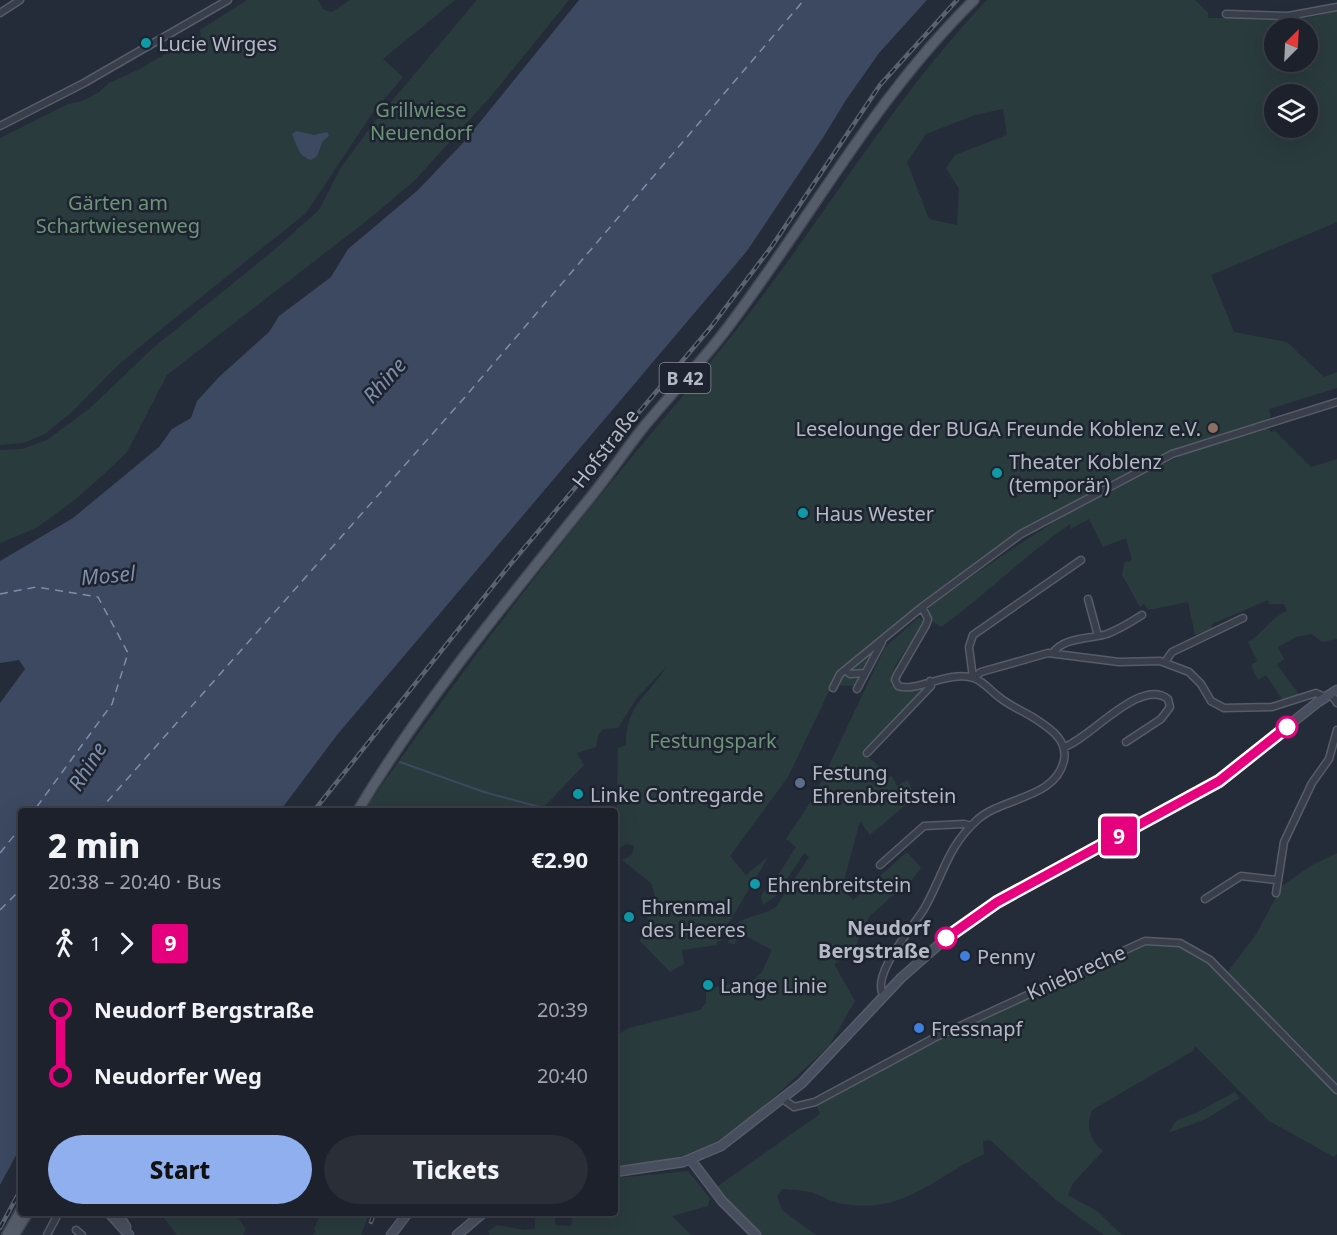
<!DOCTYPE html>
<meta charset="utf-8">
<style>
:root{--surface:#1c212b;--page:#292e37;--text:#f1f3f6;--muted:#a0a3a9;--line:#3a3e47;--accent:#90afee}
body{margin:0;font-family:"Noto Sans",sans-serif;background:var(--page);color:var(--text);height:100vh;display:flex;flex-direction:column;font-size:22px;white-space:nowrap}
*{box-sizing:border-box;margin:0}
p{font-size:20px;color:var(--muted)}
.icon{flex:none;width:33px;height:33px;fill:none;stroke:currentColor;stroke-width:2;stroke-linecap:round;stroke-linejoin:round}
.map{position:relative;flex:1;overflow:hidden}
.sheet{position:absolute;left:18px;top:808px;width:600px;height:408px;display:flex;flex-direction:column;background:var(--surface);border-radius:6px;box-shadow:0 6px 24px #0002,0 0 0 2px var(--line)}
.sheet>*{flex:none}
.badge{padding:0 12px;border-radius:4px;font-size:21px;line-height:39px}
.needle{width:39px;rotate:24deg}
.controls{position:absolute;left:1264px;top:18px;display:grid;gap:12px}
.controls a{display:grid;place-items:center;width:54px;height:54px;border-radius:50%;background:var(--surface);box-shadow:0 6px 24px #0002,0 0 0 2px var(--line);font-size:30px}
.map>.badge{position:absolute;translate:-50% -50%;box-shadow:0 0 0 3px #fff}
.legs{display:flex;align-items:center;gap:9px;height:66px;padding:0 30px;font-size:20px}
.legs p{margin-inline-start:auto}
.summary{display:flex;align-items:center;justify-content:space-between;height:102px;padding:0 30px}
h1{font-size:33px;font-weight:800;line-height:45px}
.cta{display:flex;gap:12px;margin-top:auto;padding:12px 30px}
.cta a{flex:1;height:69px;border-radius:36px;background:var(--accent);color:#111;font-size:24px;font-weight:800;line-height:69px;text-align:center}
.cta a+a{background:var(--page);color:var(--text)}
ul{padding:0 30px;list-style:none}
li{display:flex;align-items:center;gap:21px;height:66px;font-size:22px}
li i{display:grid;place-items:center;width:9px;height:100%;margin:0 8px;background:currentColor}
li i::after{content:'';width:15px;height:15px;margin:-8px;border:4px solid;border-radius:50%;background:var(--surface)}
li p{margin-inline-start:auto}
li:first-child i{background:linear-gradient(#0000 50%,currentColor 0)}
li:last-child i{background:linear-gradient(currentColor 50%,#0000 0)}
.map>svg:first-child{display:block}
.green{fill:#2a3b3d;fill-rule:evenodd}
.water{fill:#3c4961}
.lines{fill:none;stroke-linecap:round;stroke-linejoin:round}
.stream{stroke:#3c4961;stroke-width:2}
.ferry{stroke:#7e8eab;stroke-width:1.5;stroke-dasharray:8 6;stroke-linecap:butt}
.street-casing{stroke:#565c68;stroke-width:9}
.secondary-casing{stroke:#565c68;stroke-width:11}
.primary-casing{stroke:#414853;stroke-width:12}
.street{stroke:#383e4a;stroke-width:6}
.secondary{stroke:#474e5d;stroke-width:8}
.primary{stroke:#565d6a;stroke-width:9}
.rail-casing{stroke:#5b6271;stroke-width:4.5}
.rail{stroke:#1d242f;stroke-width:2;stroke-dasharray:7;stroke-linecap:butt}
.line-1-casing{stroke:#fff;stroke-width:14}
.line-1{stroke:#e6007e;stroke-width:9}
.culture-dot{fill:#0f9aa8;stroke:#1d242f;stroke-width:2}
.education-dot{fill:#8d6e63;stroke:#1d242f;stroke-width:2}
.stop-1-dot{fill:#fff;stroke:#e6007e;stroke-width:3}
.service-dot{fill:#5c6f8a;stroke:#1d242f;stroke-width:2}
.shop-dot{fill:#3f7fe0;stroke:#1d242f;stroke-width:2}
.labels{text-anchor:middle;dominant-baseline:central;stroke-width:5;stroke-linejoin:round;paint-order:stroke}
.shield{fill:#1d242f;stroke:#878c99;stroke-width:1.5}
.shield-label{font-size:18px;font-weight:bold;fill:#b4b9c6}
.poi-label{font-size:20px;fill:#b4b9c6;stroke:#1d242f;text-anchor:start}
.park-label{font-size:20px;fill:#6d9478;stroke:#1d242f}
.street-label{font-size:20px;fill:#b4b9c6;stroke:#1d242f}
.stop-label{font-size:20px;font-weight:bold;fill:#b4b9c6;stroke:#1d242f;text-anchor:end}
.water-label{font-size:21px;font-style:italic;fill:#7e8eab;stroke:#1d242f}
</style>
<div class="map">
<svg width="1337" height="1235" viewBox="0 0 1337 1235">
<rect width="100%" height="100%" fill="#252c39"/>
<path class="green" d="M247,0H318L324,10L332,12L350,0H455L383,59L403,77L371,115L306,213L154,335L116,367L72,412L45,434L23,443L0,445V138L68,104L82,101L98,93L109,83L140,69L191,39L201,37L200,30Z
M477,0H569L492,95L415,180L374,215L167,375L127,452L102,476L72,502L36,528L0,543V450L22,449L47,440L90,408L153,348L273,251L319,210L340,169L375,121Z
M987,0H1195L1208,13V18H1306L1337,11V222L1211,275L1234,332L1287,342L1324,377L1337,372V388L1269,409L1271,419L1203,442L1020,533L881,637L855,686L832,685L788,777L730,856L746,875L769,856L725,929L721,941H717V945L682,950L684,964L670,972L640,941L655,898L652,884L622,860L632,855L634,846L627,844L616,849L618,748L626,745C625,706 648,696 667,666L636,699L618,728L603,729L598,736L596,747L577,753L584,765L540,811L363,812C437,706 513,603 594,503C647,437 703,374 754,307C832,205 898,93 987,0ZM1275,28H1308V62H1275ZM1275,94H1308V128H1275ZM1003,109L1007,135L955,155L946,168L959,189L957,225L929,219L907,162L926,134L975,115Z
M1268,428L1271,432L1275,431L1311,467L1337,459V639L1322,642L1312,634L1296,637L1278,647L1284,659L1277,665L1299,694L1284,702L1266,675L1258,680L1251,665L1257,661L1248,642C1264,633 1269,619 1287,611L1284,604H1269L1268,600L1212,624V629L1195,635L1188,602L1148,610L1144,604L1140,607L1122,575L1124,563L1132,560L1126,538L1103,547L1089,519L1071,529L1070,524C1025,555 986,595 941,627L930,620L928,607C1006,552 1084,498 1172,460C1202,446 1236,438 1268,428Z
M919,617L923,621C917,643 890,660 891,684L896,690L903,692L928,685L864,754L885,771L883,780L892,776L897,786L908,780L915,797L870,835L860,821L842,888L853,900L907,852L921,868L904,890L902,887L869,917L852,954L834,964L855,1001L829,1046L769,1102L721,1142L673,1159L615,1168V1036L629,1028L700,1010L706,1003V989L754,980L762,972L772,950L740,933L737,934L735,944L728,943C733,913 756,920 776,907L809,857L804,853L776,896L763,905L761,897L764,890L767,892L796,847L786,839L815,795L885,647Z
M1337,853V1154L1334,1157L1269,1121L1195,1046L1193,1051L1092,1110C1086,1126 1089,1140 1103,1151L1073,1183L1068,1195L1097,1211L1122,1235H1104L1056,1200L990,1140L983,1141L984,1154C934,1177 905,1214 844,1204C833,1203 824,1197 814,1193C804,1190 792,1190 782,1189L777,1196L782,1210L816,1235H761L715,1188L820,1114L815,1102L972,1022L1145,945L1180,946L1226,974L1257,933L1282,886L1312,865Z
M1235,1092L1240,1098L1206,1119L1168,1133L1177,1120L1196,1113Z
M688,1171L710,1198L708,1206L672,1216L691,1235H490L488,1231L497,1225L524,1230L535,1229V1214H555V1225L571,1226L573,1214H615V1178Z
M161,1214H236L246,1230L243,1235H177Z
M321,1214H369L361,1235H312L316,1232L314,1229Z"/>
<path class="water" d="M579,0H927L879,53L846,100L824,136L747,251L337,735L280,811L21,812V1146L0,1185V703L25,669L19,660L0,663V561L73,518L159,447L172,429L191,418L197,401L219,377L269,332L279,316L331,277L348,249L417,191L463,143Z
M296,131L314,135L327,132L329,136L323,141L317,156L311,160C298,156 297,145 292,134Z"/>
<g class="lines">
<path class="stream" d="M400,762L484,792L543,808"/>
<path class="ferry" d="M0,594L36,587L98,597L128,653L112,704L33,812
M98,812L465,397L804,0
M0,853L21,827
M0,910L21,889"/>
<defs>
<path id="street" d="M0,13L20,0
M1226,14L1288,16L1337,7
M0,126L84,83L228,0
M1081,560L973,635L969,647L973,678L981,672L1048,653L1119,662L1160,661L1189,672L1201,684L1211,701L1224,708L1272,707L1316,693L1325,697
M1088,599L1098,636
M1053,653C1063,637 1091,639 1107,634C1120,629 1131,622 1142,615
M1165,662L1172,652L1243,618
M845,670L850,674L865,673
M833,688L840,674L922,607L1021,534L1172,454L1337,402
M857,689L882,642
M1331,694L1337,703
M1064,747C1090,739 1140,677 1168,699L1170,707L1161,719L1126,742
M867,753L931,686L930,681
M880,865L924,826L964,824L971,826
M1276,893L1284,842L1312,783L1329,759L1337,730
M1205,899L1241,876L1277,880
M884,996C869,976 914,926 924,909C943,876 947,847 977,820C1002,797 1056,799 1064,760C1068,739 1049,728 1034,718C1023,711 1010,706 999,697C991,691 984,682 974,678C948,670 916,693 898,686L895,680L897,675L926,625L928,619L922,607
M783,1099L794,1107L815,1102L934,1038L1145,941L1180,943L1210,960L1337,1090
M76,1230L82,1235
M47,1235L58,1214"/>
<path id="secondary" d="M691,1160L722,1201L756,1235
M615,1172L683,1162L721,1146L802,1083L901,978L952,933L997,902L1219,781L1318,702L1337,690
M110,1214L129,1235
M118,1214L126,1227
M391,1235L407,1214
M457,1235L482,1214"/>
<path id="primary" d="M357,812C424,700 508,600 589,499C608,476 624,452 642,429C669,396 699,365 725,331C810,220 873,99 974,0
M7,1235L21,1210
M14,1235L27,1214"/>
</defs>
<use href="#street" class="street-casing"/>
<use href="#secondary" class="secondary-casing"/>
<use href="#primary" class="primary-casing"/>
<use href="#street" class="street"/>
<use href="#secondary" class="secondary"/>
<use href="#primary" class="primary"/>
<defs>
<path id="rail" d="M313,812L509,566L711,327L772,246L880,85L957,0
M371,1222L374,1214
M0,1228L21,1189"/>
</defs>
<use href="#rail" class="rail-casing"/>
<use href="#rail" class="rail"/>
</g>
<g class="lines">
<defs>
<path id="line-1" d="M946,938L997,902L1219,781L1287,727"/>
</defs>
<use href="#line-1" class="line-1-casing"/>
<use href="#line-1" class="line-1"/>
</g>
<g class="culture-dot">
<circle cx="146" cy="43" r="6"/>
<circle cx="997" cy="473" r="6"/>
<circle cx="803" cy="513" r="6"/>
<circle cx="578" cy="794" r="6"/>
<circle cx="755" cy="884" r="6"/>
<circle cx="629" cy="917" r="6"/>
<circle cx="708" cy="985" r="6"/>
</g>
<circle class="education-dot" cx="1213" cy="428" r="6"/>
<g class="stop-1-dot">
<circle cx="1287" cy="727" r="10"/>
<circle cx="946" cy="938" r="10"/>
</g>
<circle class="service-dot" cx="800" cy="783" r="6"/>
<g class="shop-dot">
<circle cx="965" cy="956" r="6"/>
<circle cx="919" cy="1028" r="6"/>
</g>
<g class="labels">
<rect class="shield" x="659.5" y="363" width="51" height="30" rx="4.5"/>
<g class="shield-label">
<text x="685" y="378">B 42</text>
</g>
<g class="poi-label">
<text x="158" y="43">Lucie Wirges</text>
<text x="1201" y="428" text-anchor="end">Leselounge der BUGA Freunde Koblenz e.V.</text>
<text x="1009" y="461">Theater Koblenz<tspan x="1009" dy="23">(temporär)</tspan></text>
<text x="815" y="513">Haus Wester</text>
<text x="812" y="772">Festung<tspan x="812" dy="23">Ehrenbreitstein</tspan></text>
<text x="590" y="794">Linke Contregarde</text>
<text x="767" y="884">Ehrenbreitstein</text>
<text x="641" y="906">Ehrenmal<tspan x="641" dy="23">des Heeres</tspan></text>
<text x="977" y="956">Penny</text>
<text x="720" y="985">Lange Linie</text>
<text x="931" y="1028">Fressnapf</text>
</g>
<g class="park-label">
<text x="421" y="109">Grillwiese<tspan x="421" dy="23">Neuendorf</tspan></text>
<text x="118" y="202">Gärten am<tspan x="118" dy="23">Schartwiesenweg</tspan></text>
<text x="713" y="740">Festungspark</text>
</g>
<g class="street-label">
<text transform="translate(605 448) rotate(-52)">Hofstraße</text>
<text transform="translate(1076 972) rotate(-24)">Kniebreche</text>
</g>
<g class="stop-label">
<text x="930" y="927">Neudorf<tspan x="930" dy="23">Bergstraße</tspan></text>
</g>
<g class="water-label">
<text transform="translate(384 380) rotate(-48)">Rhine</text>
<text transform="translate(108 575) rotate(-5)">Mosel</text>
<text transform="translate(87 766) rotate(-58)">Rhine</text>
</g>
</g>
</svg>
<div class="controls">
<a><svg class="needle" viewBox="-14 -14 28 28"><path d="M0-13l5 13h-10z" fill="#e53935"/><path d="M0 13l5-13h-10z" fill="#a0a3a9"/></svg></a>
<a><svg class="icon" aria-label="layers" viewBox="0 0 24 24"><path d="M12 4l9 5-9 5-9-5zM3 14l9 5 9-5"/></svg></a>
</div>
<b class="badge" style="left:1119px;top:836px;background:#e6007e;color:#fff">9</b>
<section class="sheet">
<div class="summary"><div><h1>2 min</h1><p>20:38 – 20:40 · Bus</p></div><b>€2.90</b></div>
<div class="legs"><svg class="icon" aria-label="walk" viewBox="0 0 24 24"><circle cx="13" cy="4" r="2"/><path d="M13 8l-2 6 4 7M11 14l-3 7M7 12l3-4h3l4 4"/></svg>1<svg class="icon" aria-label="forward" viewBox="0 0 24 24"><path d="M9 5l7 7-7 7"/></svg><b class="badge" style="background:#e6007e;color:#fff">9</b></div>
<ul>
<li><i style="color:#e6007e"></i><b>Neudorf Bergstraße</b><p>20:39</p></li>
<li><i style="color:#e6007e"></i><b>Neudorfer Weg</b><p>20:40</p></li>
</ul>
<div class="cta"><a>Start</a><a>Tickets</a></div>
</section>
</div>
